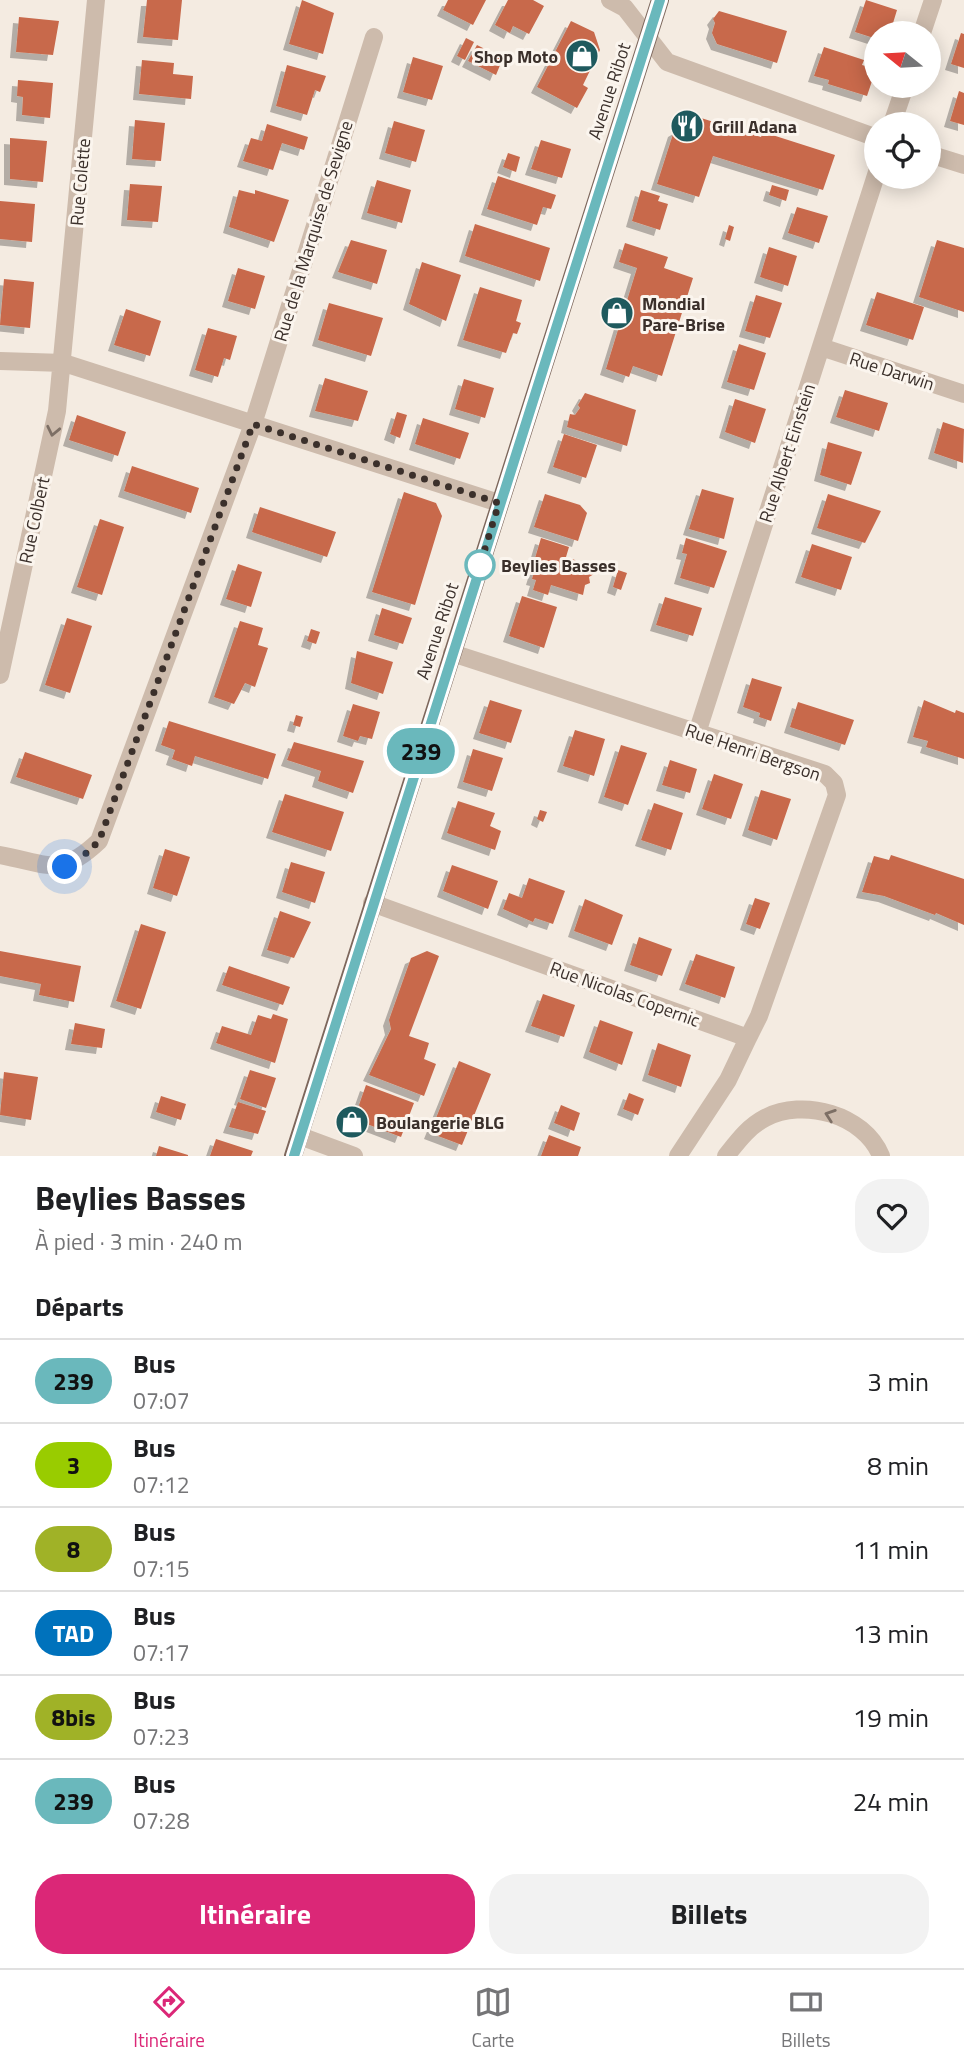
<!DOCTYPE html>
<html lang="fr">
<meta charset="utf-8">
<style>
:root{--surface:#fff;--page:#f2f2f2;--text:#202124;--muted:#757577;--line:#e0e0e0;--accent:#db2777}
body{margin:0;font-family:"Titillium Web",sans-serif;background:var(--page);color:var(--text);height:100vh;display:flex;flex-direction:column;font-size:26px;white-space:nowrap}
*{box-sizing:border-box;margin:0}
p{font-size:23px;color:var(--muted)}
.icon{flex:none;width:38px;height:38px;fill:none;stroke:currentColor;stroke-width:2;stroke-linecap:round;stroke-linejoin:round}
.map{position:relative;height:1156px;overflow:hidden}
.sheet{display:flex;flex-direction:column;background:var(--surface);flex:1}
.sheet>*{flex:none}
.badge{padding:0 14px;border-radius:23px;font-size:24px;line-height:46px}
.needle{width:46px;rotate:288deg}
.buttons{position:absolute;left:864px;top:21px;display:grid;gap:14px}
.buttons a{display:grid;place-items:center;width:77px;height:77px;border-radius:50%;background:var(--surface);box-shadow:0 4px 18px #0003;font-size:35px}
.you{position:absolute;width:35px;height:35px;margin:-18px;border:5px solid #fff;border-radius:50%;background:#1a73e8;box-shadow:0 0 0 10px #1a73e833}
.map>.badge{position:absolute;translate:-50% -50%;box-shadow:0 0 0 4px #fff}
h2{padding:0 35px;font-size:26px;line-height:63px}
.round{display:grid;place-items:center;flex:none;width:74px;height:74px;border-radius:28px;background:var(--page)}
.summary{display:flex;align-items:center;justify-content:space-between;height:119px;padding:0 35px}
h1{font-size:33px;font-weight:700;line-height:52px}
.primary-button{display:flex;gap:14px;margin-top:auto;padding:14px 35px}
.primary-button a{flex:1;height:80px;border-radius:28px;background:var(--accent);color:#fff;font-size:28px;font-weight:700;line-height:80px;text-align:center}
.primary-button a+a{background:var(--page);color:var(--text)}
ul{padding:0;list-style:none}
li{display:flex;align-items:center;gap:21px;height:84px;padding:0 35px;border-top:2px solid var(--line)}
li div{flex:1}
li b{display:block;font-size:26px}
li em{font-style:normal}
li .badge{min-width:77px;font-weight:700;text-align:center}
.dock{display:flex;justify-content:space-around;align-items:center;height:98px;border-top:2px solid var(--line);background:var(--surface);font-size:19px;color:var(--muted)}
.dock a{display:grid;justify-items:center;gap:4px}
.dock .selected{color:var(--accent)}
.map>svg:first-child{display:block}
.building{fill:#c8694b;filter:url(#shadow)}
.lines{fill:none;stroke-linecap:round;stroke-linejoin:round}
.minor{stroke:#cdbbac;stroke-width:18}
.major{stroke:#7d675c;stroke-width:18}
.oneway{stroke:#7d6f65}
.line-casing{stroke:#fff;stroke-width:16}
.line{stroke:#6ab8bc;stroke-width:10}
.walk{stroke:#3b302b;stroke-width:7;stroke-dasharray:0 12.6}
.stop-dot{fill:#fff;stroke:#6ab8bc;stroke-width:3.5}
.labels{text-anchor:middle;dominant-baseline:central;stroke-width:6;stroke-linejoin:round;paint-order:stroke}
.poi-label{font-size:18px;font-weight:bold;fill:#3b302b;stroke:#fbf5ee;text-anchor:start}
.street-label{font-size:18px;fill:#3b302b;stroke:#fbf5ee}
.stop-label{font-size:18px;font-weight:bold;fill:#3b302b;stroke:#fbf5ee;text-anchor:start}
</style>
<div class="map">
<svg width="964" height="1156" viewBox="0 0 964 1156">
<defs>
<filter id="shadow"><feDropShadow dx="-6" dy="6" stdDeviation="0" flood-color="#0004"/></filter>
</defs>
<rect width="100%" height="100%" fill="#f4ebe1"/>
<path class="building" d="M147,0H182L178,40L143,37Z
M302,0L334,13L323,54L289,44Z
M448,0H486L473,25L443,10Z
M508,0H533L544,6L529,34L513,26L510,33L495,25Z
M866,0L897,10L890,33H877V39L855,32Z
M719,11L787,31L777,63L717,44L712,33L715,23L713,19Z
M19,17L59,21L53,55L16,52Z
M571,21L594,32L600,50L583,85L588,88L577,108L537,87Z
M961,33L964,34V68L951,64Z
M466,38L474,42L465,60L457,56Z
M477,45L503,58L496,75L468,61Z
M824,47L864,60L862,65L876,69L867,96L828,84L829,80L814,76Z
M413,57L443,66L432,100L403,92Z
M142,60L174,63L173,74L193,76L191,99L139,94Z
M287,65L326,76L320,92L315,90L307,115L276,106Z
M18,80L53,83L50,118L22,115L23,97L17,96Z
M959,91L964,93V125L950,121Z
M698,117L761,137L763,132L835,155L823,190L713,156L699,197L657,184L674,131Z
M135,120L165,123L161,161L132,159Z
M394,121L425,130L416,162L385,153Z
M267,124L308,137L304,150L282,143L273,170L243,161L251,138L262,141Z
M10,138L47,141L43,182L10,179Z
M541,140L571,149L562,178L531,169Z
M508,153L520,157L516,172L503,167Z
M498,176L556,195L551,209L543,207L537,225L487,209Z
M377,180L411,190L402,223L367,213Z
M130,184L162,186L158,222L127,220Z
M772,185L789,190L786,201L769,195Z
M239,190L255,194V190L289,200L274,242L229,227Z
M641,190L660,196L658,201L668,204L660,230L632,221Z
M0,201L35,204L32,242L0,239Z
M797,207L828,216L819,243L788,233Z
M475,224L550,248L540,281L465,256Z
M729,225L734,227L730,241L725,239Z
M351,240L387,250L377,284L338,272Z
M937,240L964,248V312L919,297Z
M625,243L668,257L664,268L693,278L662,376L633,366L629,377L606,369L637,268L619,262Z
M769,247L797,256L788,286L760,277Z
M422,262L461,275L446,321L409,304Z
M238,268L265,276L255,309L228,301Z
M4,279L34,282L30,328L0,325Z
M480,287L522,300L516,321L521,323L517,334L513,333L506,353L463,340Z
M877,292L924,307L913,340L866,325Z
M756,295L782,303L770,338L745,331Z
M329,303L383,318L371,356L318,340Z
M126,309L161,321L150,356L114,345Z
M208,328L237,336L230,360L224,358L218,377L195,370Z
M739,344L766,353L754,390L727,382Z
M325,378L368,391L358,421L315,411Z
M464,379L494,388L485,418L455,409Z
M845,390L888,403L879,431L836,417Z
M585,393L636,410L627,446L567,427L570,414L575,415L580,408L578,405Z
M735,399L766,409L755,443L725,432Z
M397,412L407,415L400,438L390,434Z
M77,415L126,432L118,456L69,440Z
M423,418L469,433L460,459L415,444Z
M943,422L964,429L963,463L934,453Z
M564,434L597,445L586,478L553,467Z
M828,442L862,452L851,485L820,475Z
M132,466L199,488L191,513L124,491Z
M702,489L734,498L724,539L689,529Z
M404,492L436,503L442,516L415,605L372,592Z
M545,494L580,505L587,513L578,541L534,527Z
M828,494L881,511L865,543L817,528Z
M260,507L336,532L327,557L252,532Z
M100,519L124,527L102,595L77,587Z
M541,538L569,547L566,557L596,567L594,574L589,577L590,583L585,585L583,595L551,585L548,595L533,590L536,580L532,579L536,566L533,565Z
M686,538L727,551L714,588L680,578L687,554L682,553Z
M812,544L852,557L841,590L801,577Z
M238,564L262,572L251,607L226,599Z
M618,570L627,573L621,590L613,587Z
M522,596L557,607L544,648L509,636Z
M665,597L702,608L693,636L656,625Z
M382,608L412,618L403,644L374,635Z
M67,618L92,626L70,693L45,685Z
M240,621L263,628L258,645L268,648L255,687L245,683L234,704L214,697Z
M311,629L320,632L316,644L307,641Z
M357,651L393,662L383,694L351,683Z
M752,678L782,687L771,721L759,717L760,713L743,707Z
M490,700L522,710L511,743L479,733Z
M924,700L955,713L956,710L964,713V759L926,747L928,741L913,737Z
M798,702L854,720L845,745L790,727Z
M353,704L380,712L372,739L360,736L358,741L343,736Z
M296,715L303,717L300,727L293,725Z
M169,721L276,754L268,779L195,756L192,766L172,759L175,750L161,745Z
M575,730L605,739L594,776L563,766Z
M294,742L364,761L353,793L318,781L321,771L287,760Z
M621,745L647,753L628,805L604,797Z
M473,749L503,758L492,791L463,782Z
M25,752L92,775L83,799L16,777Z
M670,760L697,769L690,793L662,785Z
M714,774L743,784L731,819L702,809Z
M761,790L791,799L777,840L748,830Z
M285,794L344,812L331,851L272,832Z
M458,801L495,813L490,826L501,831L495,850L447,833Z
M654,803L683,813L671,850L641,840Z
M540,810L547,812L543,822L537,819Z
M165,849L190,857L177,896L153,888Z
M891,855L964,879V925L936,913L935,915L884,896L862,892L874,856L889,860Z
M291,862L325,872L315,903L282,892Z
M452,865L498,881L488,909L443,891Z
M529,878L565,891L553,924L535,918L533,922L503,909L509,893L522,898Z
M755,898L770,903L760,929L746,924Z
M585,899L623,915L612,945L574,931Z
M280,911L311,922L294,958L267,950Z
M141,924L166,932L141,1009L116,1001Z
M639,937L672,949L662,976L630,965Z
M0,951L81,966L74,1002L39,995L41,984L0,976Z
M427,951L439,956L409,1036L429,1043L424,1059L436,1064L424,1096L369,1075L391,1029L389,1020L411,958Z
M696,954L735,967L725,998L685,984Z
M229,966L290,987L283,1005L222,985Z
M543,994L575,1005L564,1037L531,1026Z
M273,1014L288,1019L275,1063L216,1043L222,1026L251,1035L258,1015L271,1019Z
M600,1020L633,1032L622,1065L589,1052Z
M75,1023L105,1029L102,1048L71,1044Z
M658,1043L691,1055L681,1087L648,1075Z
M459,1061L491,1074L462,1145L430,1133Z
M250,1070L276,1078L266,1108L240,1099Z
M4,1072L38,1077L31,1120L0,1115Z
M366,1085L414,1103L401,1137L367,1124L359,1105Z
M629,1093L644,1099L638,1115L623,1109Z
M161,1096L186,1104L181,1120L156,1112Z
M238,1102L266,1111L258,1134L229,1127Z
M561,1105L580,1113L574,1131L554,1123Z
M549,1135L581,1147L578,1156H541Z
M216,1139L253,1151L251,1156H210Z
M159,1146L188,1155V1156H156Z"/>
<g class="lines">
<path class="minor" d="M610,0L625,8L667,62L877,138
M922,33L933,0
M892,124L905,86
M929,154L964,165
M821,347L964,394
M0,361L64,363L499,503
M452,653L825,774L834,783L837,795L759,1016L748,1038
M0,675L57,411L96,0
M697,733L877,172
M0,855C49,864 60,878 99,841L253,424L374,37
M372,903L748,1038L728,1080L678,1156
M300,1136L354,1156
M726,1156C738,1141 748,1127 765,1118C803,1098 864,1114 881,1156"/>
<path class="major" d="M293,1156L660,0"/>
</g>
<defs><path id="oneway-chevron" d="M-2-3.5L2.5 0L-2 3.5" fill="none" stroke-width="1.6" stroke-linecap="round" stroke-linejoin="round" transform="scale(1.75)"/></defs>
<g class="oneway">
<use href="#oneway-chevron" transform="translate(53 431) rotate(102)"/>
<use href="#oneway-chevron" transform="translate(830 1115) rotate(-161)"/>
</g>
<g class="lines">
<defs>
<path id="line" d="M294,1156L660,0"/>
</defs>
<use href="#line" class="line-casing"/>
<use href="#line" class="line"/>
<path class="walk" d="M65,867L80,859L99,841L253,424L499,503L480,565"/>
</g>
<defs>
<symbol id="shop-disc" viewBox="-11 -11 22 22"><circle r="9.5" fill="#1f5a5e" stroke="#fbf5ee"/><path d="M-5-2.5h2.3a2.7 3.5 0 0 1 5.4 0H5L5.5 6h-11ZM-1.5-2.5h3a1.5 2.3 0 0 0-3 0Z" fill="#fff"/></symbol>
<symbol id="restaurant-disc" viewBox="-11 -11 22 22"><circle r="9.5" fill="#1f5a5e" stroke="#fbf5ee"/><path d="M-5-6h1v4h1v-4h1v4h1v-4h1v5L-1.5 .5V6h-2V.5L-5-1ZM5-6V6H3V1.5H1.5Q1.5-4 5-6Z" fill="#fff"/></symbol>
</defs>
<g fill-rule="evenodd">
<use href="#shop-disc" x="563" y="37" width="38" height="38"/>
<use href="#restaurant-disc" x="668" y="107" width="38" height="38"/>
<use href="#shop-disc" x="598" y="294" width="38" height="38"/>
<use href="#shop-disc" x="333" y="1103" width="38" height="38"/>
</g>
<circle class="stop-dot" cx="480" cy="565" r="14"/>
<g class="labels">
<g class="poi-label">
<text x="558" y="56" text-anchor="end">Shop Moto</text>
<text x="712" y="126">Grill Adana</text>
<text x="642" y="303">Mondial<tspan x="642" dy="21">Pare-Brise</tspan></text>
<text x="376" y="1122">Boulangerie BLG</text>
</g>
<g class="street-label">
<text transform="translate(609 91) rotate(-72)">Avenue Ribot</text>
<text transform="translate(80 182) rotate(-85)">Rue Colette</text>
<text transform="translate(313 231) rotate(-73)">Rue de la Marquise de Sevigne</text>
<text transform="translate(892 371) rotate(18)">Rue Darwin</text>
<text transform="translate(787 453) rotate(-72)">Rue Albert Einstein</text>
<text transform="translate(34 520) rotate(-78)">Rue Colbert</text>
<text transform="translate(437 631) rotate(-72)">Avenue Ribot</text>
<text transform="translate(753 752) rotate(19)">Rue Henri Bergson</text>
<text transform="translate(625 994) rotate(20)">Rue Nicolas Copernic</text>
</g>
<g class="stop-label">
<text x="501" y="565">Beylies Basses</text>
</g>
</g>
</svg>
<div class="buttons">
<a><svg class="needle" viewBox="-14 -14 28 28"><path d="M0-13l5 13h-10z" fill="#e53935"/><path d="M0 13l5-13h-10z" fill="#757577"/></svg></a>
<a><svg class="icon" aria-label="locate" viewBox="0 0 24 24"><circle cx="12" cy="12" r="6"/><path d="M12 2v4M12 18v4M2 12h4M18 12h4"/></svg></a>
</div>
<div class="you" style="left:65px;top:867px"></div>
<b class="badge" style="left:421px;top:751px;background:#6ab8bc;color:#111">239</b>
</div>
<section class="sheet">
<div class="summary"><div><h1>Beylies Basses</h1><p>À pied · 3 min · 240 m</p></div><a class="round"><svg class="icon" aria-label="heart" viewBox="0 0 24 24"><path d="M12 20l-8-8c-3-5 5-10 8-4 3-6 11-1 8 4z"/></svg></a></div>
<h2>Départs</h2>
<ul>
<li><span class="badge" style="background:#6ab8bc;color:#111">239</span><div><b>Bus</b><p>07:07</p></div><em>3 min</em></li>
<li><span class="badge" style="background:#9c0;color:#111">3</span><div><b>Bus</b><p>07:12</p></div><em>8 min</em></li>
<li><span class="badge" style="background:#a0b227;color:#111">8</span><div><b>Bus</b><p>07:15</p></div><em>11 min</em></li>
<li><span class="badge" style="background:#0072bc;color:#fff">TAD</span><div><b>Bus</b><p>07:17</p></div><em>13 min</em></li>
<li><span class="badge" style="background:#a0b227;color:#111">8bis</span><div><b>Bus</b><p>07:23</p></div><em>19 min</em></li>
<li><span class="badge" style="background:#6ab8bc;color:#111">239</span><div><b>Bus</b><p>07:28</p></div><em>24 min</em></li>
</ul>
<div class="primary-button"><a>Itinéraire</a><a>Billets</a></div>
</section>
<nav class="dock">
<a class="selected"><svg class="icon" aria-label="directions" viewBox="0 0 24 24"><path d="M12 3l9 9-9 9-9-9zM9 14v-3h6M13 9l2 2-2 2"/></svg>Itinéraire</a>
<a><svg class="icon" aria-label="map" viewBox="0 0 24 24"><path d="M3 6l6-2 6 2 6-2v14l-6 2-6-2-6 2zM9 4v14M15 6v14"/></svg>Carte</a>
<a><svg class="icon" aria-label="tickets" viewBox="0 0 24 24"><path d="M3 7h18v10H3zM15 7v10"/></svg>Billets</a>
</nav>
